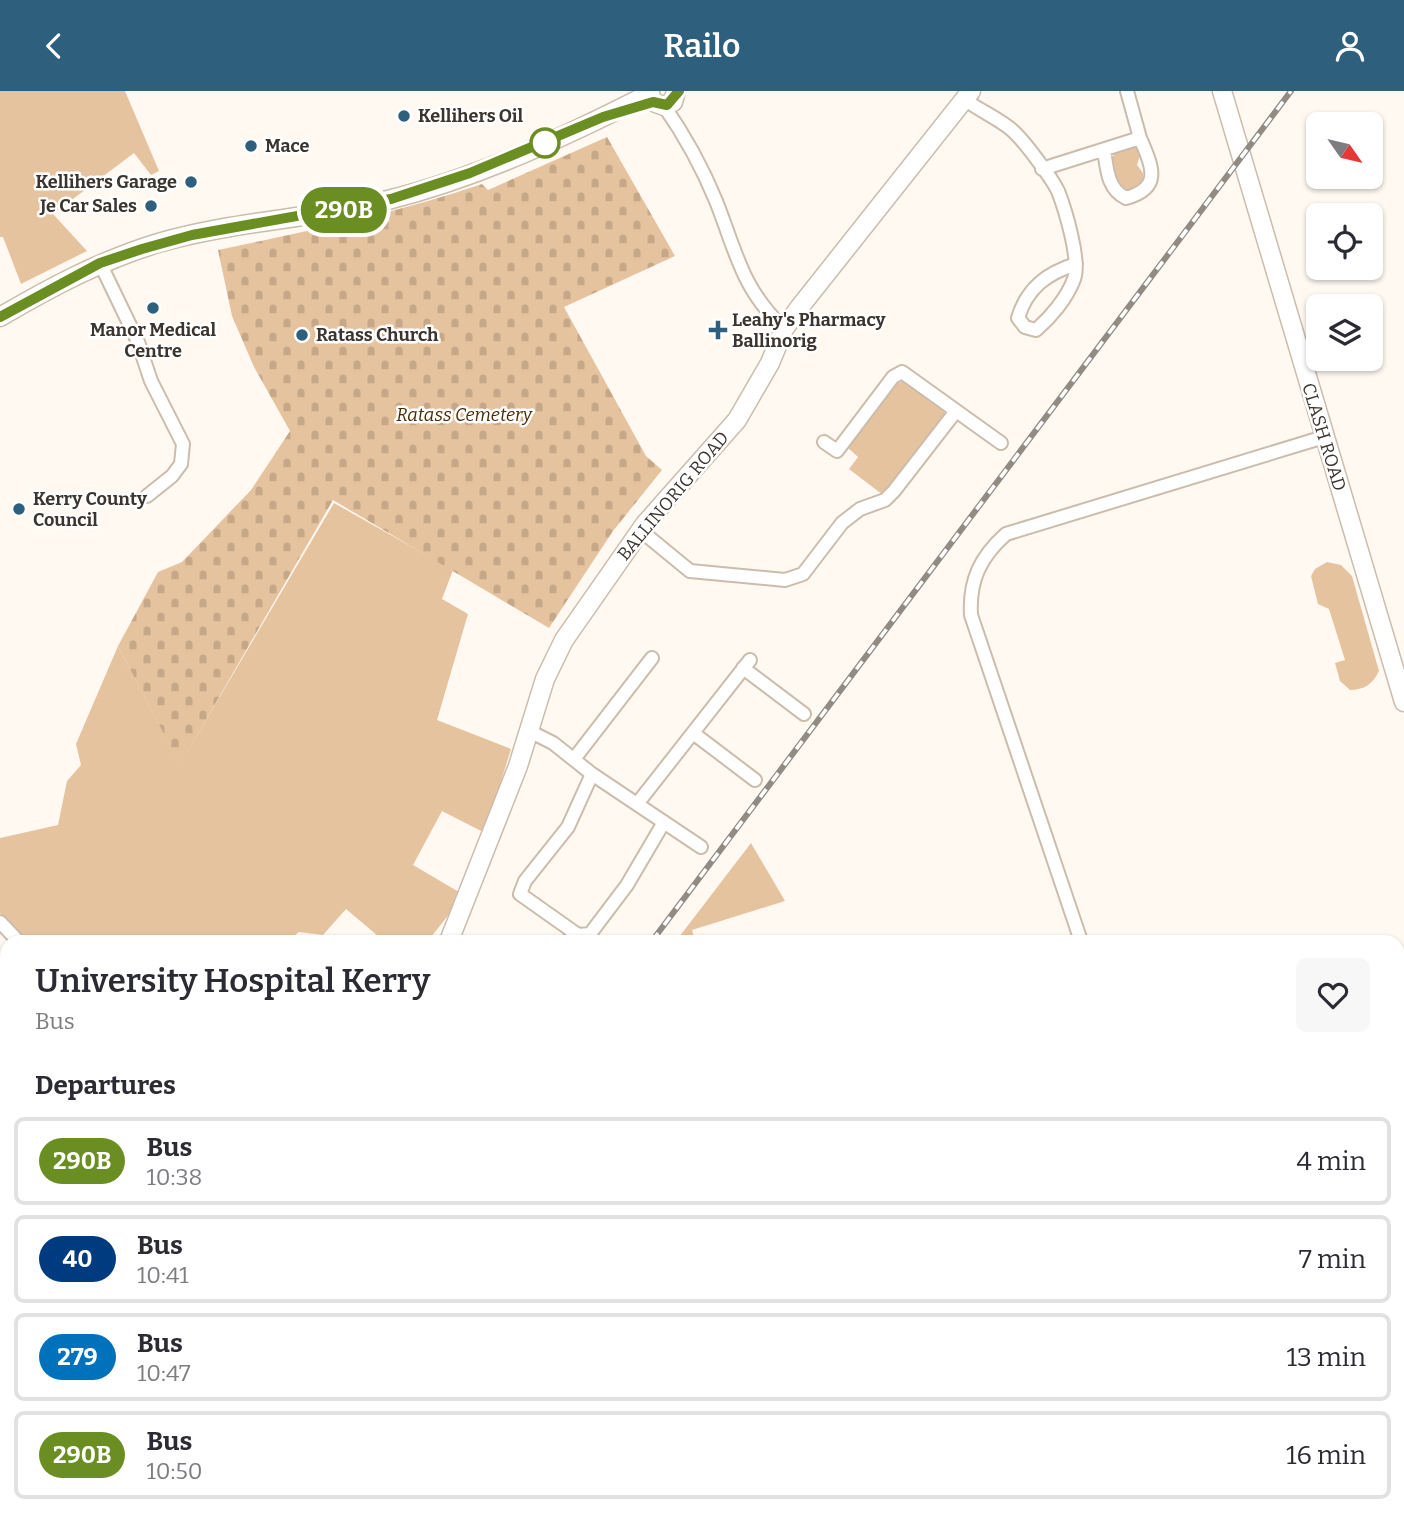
<!DOCTYPE html>
<style>
:root{--surface:#fff;--page:#f7f7f7;--text:#2b2b33;--muted:#7c7c81;--line:#e1e1e2;--accent:#2e5f7d}
body{margin:0;font-family:Bitter,serif;background:var(--page);color:var(--text);height:100vh;display:flex;flex-direction:column;font-size:26px;white-space:nowrap}
*{box-sizing:border-box;margin:0}
p{font-size:23px;color:var(--muted)}
.icon{flex:none;width:38px;height:38px;fill:none;stroke:currentColor;stroke-width:2;stroke-linecap:round;stroke-linejoin:round}
.map{position:relative;flex:1;overflow:hidden}
.details{position:absolute;left:0px;top:844px;width:1405px;height:590px;display:flex;flex-direction:column;background:var(--surface);border-radius:21px 21px 0 0;box-shadow:0 2px 5px #0004}
.details>*{flex:none}
.badge{padding:0 14px;border-radius:23px;font-size:24px;line-height:46px}
.needle{width:46px;rotate:124deg}
.buttons{position:absolute;left:1306px;top:21px;display:grid;gap:14px}
.buttons a{display:grid;place-items:center;width:77px;height:77px;border-radius:10px;background:var(--surface);box-shadow:0 2px 5px #0004;font-size:35px}
.map>.badge{position:absolute;translate:-50% -50%;box-shadow:0 0 0 4px #fff}
h2{padding:0 35px;font-size:26px;line-height:63px}
.round{display:grid;place-items:center;flex:none;width:74px;height:74px;border-radius:10px;background:var(--page)}
.overview{display:flex;align-items:center;justify-content:space-between;height:119px;padding:0 35px}
h1{font-size:33px;font-weight:600;line-height:52px}
ul{padding:0;list-style:none}
li{display:flex;align-items:center;gap:21px;height:88px;margin:0 14px 10px;padding:0 21px;border:4px solid var(--line);border-radius:10px}
li div{flex:1}
li b{display:block;font-size:26px}
li em{font-style:normal}
li .badge{min-width:77px;font-weight:700;text-align:center}
header{display:flex;justify-content:space-between;align-items:center;height:91px;padding:0 35px;background:var(--accent);color:#fff;font-size:32px;font-weight:600}
.map>svg:first-child{display:block}
.grass{fill:#e6c39f}
.cemetery{fill:url(#cemetery-stones)}
.lines{fill:none;stroke-linecap:round;stroke-linejoin:round}
.stream{stroke:#8cc6ed;stroke-width:3.5}
.street-casing{stroke:#cbbcac;stroke-width:16}
.secondary-casing{stroke:#cbbcac;stroke-width:21}
.street{stroke:#fff;stroke-width:12}
.secondary{stroke:#fff;stroke-width:18}
.rail-casing{stroke:#918b84;stroke-width:6}
.rail{stroke:#fff;stroke-width:3.5;stroke-dasharray:10;stroke-linecap:butt}
.line-casing{stroke:#fff;stroke-width:16}
.line{stroke:#6b8e23;stroke-width:10}
.poi-dot{fill:#2e5f7d;stroke:#fff;stroke-width:2.5}
.stop-dot{fill:#fff;stroke:#6b8e23;stroke-width:3.5}
.labels{text-anchor:middle;dominant-baseline:central;stroke-width:5;stroke-linejoin:round;paint-order:stroke}
.poi-label{font-size:18px;font-weight:bold;fill:#3c352f;stroke:#fff;text-anchor:start}
.park-label{font-size:18px;font-style:italic;fill:#482a03;stroke:#fff}
.street-label{font-size:18px;fill:#3c352f;stroke:#fff}
</style>
<header><svg class="icon" aria-label="back" viewBox="0 0 24 24"><path d="M15 5l-7 7 7 7"/></svg>Railo<svg class="icon" aria-label="person" viewBox="0 0 24 24"><circle cx="12" cy="8" r="4"/><path d="M4 21q1-7 8-7t8 7"/></svg></header>
<div class="map">
<svg width="1404" height="1432" viewBox="0 0 1404 1432">
<defs>
<pattern id="cemetery-stones" width="16" height="16" patternUnits="userSpaceOnUse" patternTransform="scale(1.75)"><rect width="16" height="16" fill="#e6c39f"/><path d="M2 7V4a2 2 0 0 1 4 0v3zM10 15v-3a2 2 0 0 1 4 0v3z" fill="#c6a889"/></pattern>
</defs>
<rect width="100%" height="100%" fill="#fff9f2"/>
<path class="grass" d="M0,0H125L159,80L151,84L134,62L53,123L87,160L21,193L3,146H0Z
M1136,56L1141,61L1137,74L1143,82V93L1132,101L1117,93L1112,68L1115,61Z
M904,290L944,317L945,325L883,404L849,378L858,366L847,356L896,293Z
M334,412L453,479L442,508L468,523L437,629L511,658L485,742L442,720L413,774L464,804L428,850H384L346,818L323,844L299,841L287,850H27L0,822V747L58,734L67,690L81,674L76,653L118,555L180,673Z
M1327,471L1341,474L1352,485L1379,580C1373,593 1364,599 1350,599L1340,590L1335,572L1345,569L1329,518L1318,513L1311,485L1315,478Z
M751,752L785,810L692,839L695,850H676Z
M0,1170L7,1175V1426H206L201,1432H0Z
M436,1426H553L550,1432H433L438,1428Z"/>
<path class="cemetery" d="M607,46L675,165L564,216L646,365L662,379L613,440L549,537L333,409L180,674L118,555L158,481L182,471L251,399L290,340L254,276L232,225L218,159C307,140 395,123 482,93L488,99Z"/>
<g class="lines">
<path class="stream" d="M0,1003L7,1007
M479,1426L481,1432
M280,1432L286,1426"/>
<defs>
<path id="street" d="M964,8C977,18 1003,30 1013,40C1025,51 1051,86 1058,100C1065,118 1081,170 1074,188C1067,207 1051,226 1036,239L1025,236L1018,227C1027,197 1047,182 1076,173
M664,15C685,45 702,76 716,110C737,163 741,196 784,238
M1104,59C1107,77 1107,98 1126,107C1163,97 1152,75 1140,47
M1042,78L1140,47L1127,0
M100,172L138,251L151,290L183,353L181,373L172,385L147,405
M824,351L837,360L893,286L902,281L1001,352
M640,439L690,480L785,489L803,483L842,432L860,418L885,409L894,400L956,320
M743,577L804,623
M529,640L553,652L592,683L701,756
M693,642L755,689
M574,668L652,567
M637,713L750,569
M0,831L18,850
M578,844L520,803L525,790L568,736L592,683
M567,850L578,844L590,843L627,794L664,731
M1081,850L971,524C969,490 980,466 1006,443L1324,346
M0,942L7,938
M0,1039L2,1037
M1,1159L7,1151"/>
<path id="secondary" d="M649,0L653,11L664,15L673,11L676,0
M1222,0L1404,611
M0,226C51,196 102,169 158,152C233,130 313,128 388,109C479,86 567,45 649,3
M449,850L518,675L545,588L564,549L645,433L737,329L770,272L784,238L799,217L971,0
M297,1432L303,1426"/>
</defs>
<use href="#street" class="street-casing"/>
<use href="#secondary" class="secondary-casing"/>
<use href="#street" class="street"/>
<use href="#secondary" class="secondary"/>
<defs>
<path id="rail" d="M652,850L1291,0
M212,1432L217,1426"/>
</defs>
<use href="#rail" class="rail-casing"/>
<use href="#rail" class="rail"/>
</g>
<g class="lines">
<defs>
<path id="line" d="M0,226L100,172L142,158L192,144L391,108L470,82L603,26L653,11L667,14L679,0"/>
</defs>
<use href="#line" class="line-casing"/>
<use href="#line" class="line"/>
</g>
<g class="poi-dot">
<circle cx="404" cy="25" r="7"/>
<circle cx="251" cy="55" r="7"/>
<circle cx="191" cy="91" r="7"/>
<circle cx="151" cy="115" r="7"/>
<circle cx="153" cy="217" r="7"/>
<path d="M714.5 228.5h7v7h7v7h-7v7h-7v-7h-7v-7h7z"/>
<circle cx="302" cy="244" r="7"/>
<circle cx="19" cy="418" r="7"/>
</g>
<circle class="stop-dot" cx="545" cy="52" r="14"/>
<g class="labels">
<g class="poi-label">
<text x="418" y="25">Kellihers Oil</text>
<text x="265" y="55">Mace</text>
<text x="177" y="91" text-anchor="end">Kellihers Garage</text>
<text x="137" y="115" text-anchor="end">Je Car Sales</text>
<text x="732" y="229">Leahy's Pharmacy<tspan x="732" dy="21">Ballinorig</tspan></text>
<text x="153" y="239" text-anchor="middle">Manor Medical<tspan x="153" dy="21">Centre</tspan></text>
<text x="316" y="244">Ratass Church</text>
<text x="33" y="408">Kerry County<tspan x="33" dy="21">Council</tspan></text>
</g>
<g class="park-label">
<text x="464" y="324">Ratass Cemetery</text>
</g>
<g class="street-label">
<text transform="translate(1324 346) rotate(73)">CLASH ROAD</text>
<text transform="translate(673 405) rotate(-50)">BALLINORIG ROAD</text>
</g>
</g>
</svg>
<div class="buttons">
<a><svg class="needle" viewBox="-14 -14 28 28"><path d="M0-13l5 13h-10z" fill="#e53935"/><path d="M0 13l5-13h-10z" fill="#7c7c81"/></svg></a>
<a><svg class="icon" aria-label="locate" viewBox="0 0 24 24"><circle cx="12" cy="12" r="6"/><path d="M12 2v4M12 18v4M2 12h4M18 12h4"/></svg></a>
<a><svg class="icon" aria-label="layers" viewBox="0 0 24 24"><path d="M12 4l9 5-9 5-9-5zM3 14l9 5 9-5"/></svg></a>
</div>
<b class="badge" style="left:344px;top:119px;background:#6b8e23;color:#fff">290B</b>
<section class="details">
<div class="overview"><div><h1>University Hospital Kerry</h1><p>Bus</p></div><a class="round"><svg class="icon" aria-label="heart" viewBox="0 0 24 24"><path d="M12 20l-8-8c-3-5 5-10 8-4 3-6 11-1 8 4z"/></svg></a></div>
<h2>Departures</h2>
<ul>
<li><span class="badge" style="background:#6b8e23;color:#fff">290B</span><div><b>Bus</b><p>10:38</p></div><em>4 min</em></li>
<li><span class="badge" style="background:#003b80;color:#fff">40</span><div><b>Bus</b><p>10:41</p></div><em>7 min</em></li>
<li><span class="badge" style="background:#0072bc;color:#fff">279</span><div><b>Bus</b><p>10:47</p></div><em>13 min</em></li>
<li><span class="badge" style="background:#6b8e23;color:#fff">290B</span><div><b>Bus</b><p>10:50</p></div><em>16 min</em></li>
</ul>
</section>
</div>
